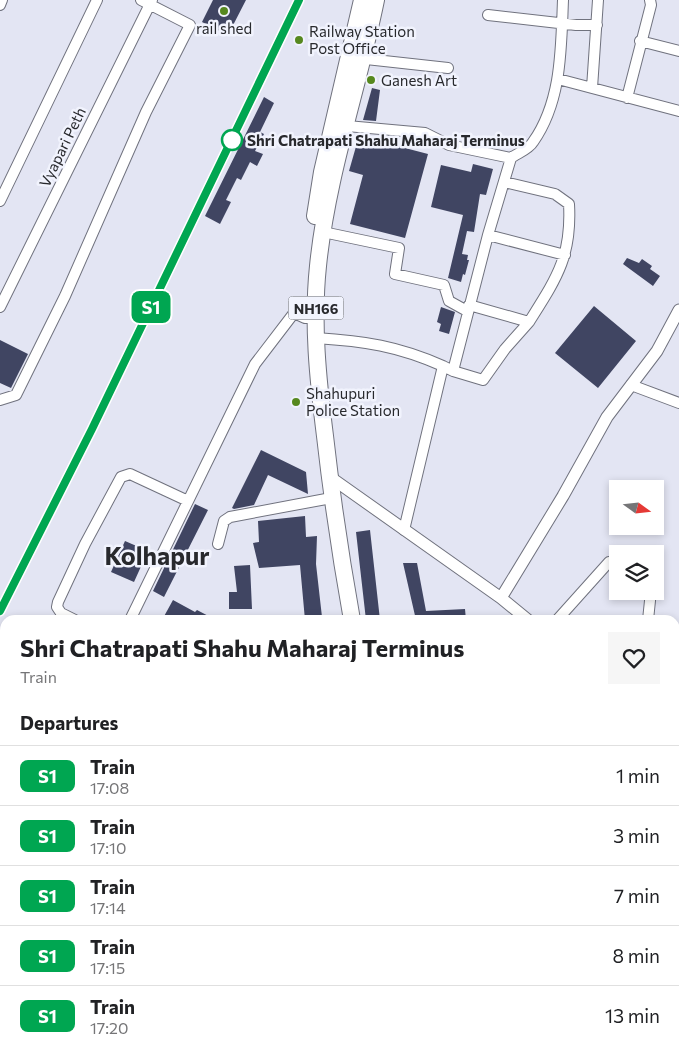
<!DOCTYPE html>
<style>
:root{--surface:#fff;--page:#f6f6f6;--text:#202124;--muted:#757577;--line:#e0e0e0}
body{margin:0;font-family:Commissioner,sans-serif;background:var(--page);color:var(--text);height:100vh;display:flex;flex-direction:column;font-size:19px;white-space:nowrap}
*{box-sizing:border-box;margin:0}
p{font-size:16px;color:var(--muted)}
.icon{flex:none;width:28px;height:28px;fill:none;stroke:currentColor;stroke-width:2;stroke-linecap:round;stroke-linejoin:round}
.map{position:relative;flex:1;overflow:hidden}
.panel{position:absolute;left:0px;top:615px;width:680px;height:440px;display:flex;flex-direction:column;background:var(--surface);border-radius:15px 15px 0 0;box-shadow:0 2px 8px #0003}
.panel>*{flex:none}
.badge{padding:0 10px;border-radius:8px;font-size:18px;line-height:32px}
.needle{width:32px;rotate:105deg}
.controls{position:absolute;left:609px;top:480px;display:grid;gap:10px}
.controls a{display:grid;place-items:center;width:55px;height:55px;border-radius:0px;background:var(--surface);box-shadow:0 2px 8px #0003;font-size:25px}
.map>.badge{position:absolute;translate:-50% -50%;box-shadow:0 0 0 2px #fff}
h2{padding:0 20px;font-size:19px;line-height:45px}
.round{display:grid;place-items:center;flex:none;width:52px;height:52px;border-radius:0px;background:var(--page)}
.overview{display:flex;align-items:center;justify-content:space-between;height:85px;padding:0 20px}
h1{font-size:24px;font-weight:700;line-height:38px}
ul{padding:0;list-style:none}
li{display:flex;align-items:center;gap:15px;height:60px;padding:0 20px;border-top:1px solid var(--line)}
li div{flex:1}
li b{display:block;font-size:19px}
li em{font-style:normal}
li .badge{min-width:55px;font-weight:700;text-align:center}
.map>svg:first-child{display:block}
.green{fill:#c4c8e1}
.building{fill:#404562}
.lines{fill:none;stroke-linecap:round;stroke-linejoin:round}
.minor-casing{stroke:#70727e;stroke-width:12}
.tertiary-casing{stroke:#70727e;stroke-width:13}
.trunk-casing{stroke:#70727e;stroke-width:18}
.minor{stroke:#fff;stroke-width:10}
.tertiary{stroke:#fff;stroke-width:11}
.trunk{stroke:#fff;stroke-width:16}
.rail{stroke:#75777f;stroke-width:2.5;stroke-dasharray:9 9;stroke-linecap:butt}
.line-casing{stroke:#fff;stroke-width:11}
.line{stroke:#00a651;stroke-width:8}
.poi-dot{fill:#56881e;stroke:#f1f3fd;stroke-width:2}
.stop-dot{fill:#fff;stroke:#00a651;stroke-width:2.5}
.labels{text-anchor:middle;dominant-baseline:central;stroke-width:5;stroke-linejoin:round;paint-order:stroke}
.shield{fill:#f1f3fd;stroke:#64666b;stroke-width:1}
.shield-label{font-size:14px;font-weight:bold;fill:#28292d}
.poi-label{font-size:15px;fill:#28292d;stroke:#f1f3fd;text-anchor:start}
.stop-label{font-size:15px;font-weight:bold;fill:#28292d;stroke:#f1f3fd;text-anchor:start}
.street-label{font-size:15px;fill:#28292d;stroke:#f1f3fd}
.town-label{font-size:25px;font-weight:bold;fill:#28292d;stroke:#f1f3fd}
</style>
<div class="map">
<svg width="679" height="1055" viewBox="0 0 679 1055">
<rect width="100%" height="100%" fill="#e3e5f3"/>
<path class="green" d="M679,792V1044L675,1046V831Z
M63,1050H151L158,1055H60Z"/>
<path class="building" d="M213,0H246L228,35L202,22Z
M372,88L380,90L376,121L363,120Z
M264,97L274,103L260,132L264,134L255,151L263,154L257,166L250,162L241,180L237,178L226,200L231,202L220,224L205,216Z
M359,136L428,154L405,238L350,224L363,175L349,171Z
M473,164L493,169L486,195L480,194L474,232L467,231L462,254L468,255L467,260H469L465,275L463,274L461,282L448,278L463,215L431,207L441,165L471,172Z
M627,258L639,263L642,259L652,266L650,269L660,276L653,286L623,264Z
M594,306L636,341L598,388L555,353Z
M441,307L455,312L449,334L439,331L441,324L437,322Z
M0,340L28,354L11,388L0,383Z
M261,450L306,472L308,494L268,475L254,505L234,509L232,508Z
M195,504L208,510L164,597L153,591Z
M305,516L306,537L317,536L316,564L322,617L305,620L300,565L259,568L253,543L259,542L258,521Z
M370,530L380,620H366L356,532Z
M125,541L148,551L134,582L111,572Z
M403,563H417L426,611L465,609L466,620H416Z
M250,565L252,609H229V592H237L234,566Z
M173,600L195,612L197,610L216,620H162Z"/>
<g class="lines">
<defs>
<path id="minor" d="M0,5L2,0
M488,15L576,25H597
M640,41L679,51
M357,58L448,68
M558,79L679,111
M592,88L598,0
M627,98L651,5L650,0
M347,126L425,133L449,145L511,158C518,153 529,149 533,142C562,101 561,48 563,0
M0,201L97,0
M323,232L399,248L395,274L444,285L449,301L467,311
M488,235L565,255
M469,305L529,322C556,279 572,257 569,204L555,194L504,182
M0,307L152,0
M316,338C364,341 398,346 443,366L404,530
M443,366L453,371L488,235L511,158
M453,371L483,380L505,349L529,322
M631,385L679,403
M0,400L16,395L65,296L146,112L190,25L141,0
M218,544L224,521L230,517L326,499
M75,620L61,613L57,607L58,602L85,544L121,477L130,474L188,501
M130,620L255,364L294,313L305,318H315
M557,620L609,562
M648,620L651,591
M675,743L676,730
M0,887L5,888
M644,1050L645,1055
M592,1055L593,1050"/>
<path id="tertiary" d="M330,477L501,598L528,620
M501,598L563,496L607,417L657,351L679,310
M675,729L679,732
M0,762L5,755
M249,1050L250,1055
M529,1050L582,1055"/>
<path id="trunk" d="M315,216L322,172L362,0
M352,620C341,559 332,498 325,436C318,380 312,323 318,266C327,176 358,89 376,0
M317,1055L318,1050"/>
</defs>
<use href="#minor" class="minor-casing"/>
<use href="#tertiary" class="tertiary-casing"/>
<use href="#trunk" class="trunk-casing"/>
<use href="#minor" class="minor"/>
<use href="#tertiary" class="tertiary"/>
<use href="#trunk" class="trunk"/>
<path class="rail" d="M0,611L84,446L299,0"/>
</g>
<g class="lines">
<defs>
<path id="line" d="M0,611L92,429L299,0"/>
</defs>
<use href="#line" class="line-casing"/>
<use href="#line" class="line"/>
</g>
<g class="poi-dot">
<circle cx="224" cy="11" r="5"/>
<circle cx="299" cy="40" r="5"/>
<circle cx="371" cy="80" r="5"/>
<circle cx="296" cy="402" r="5"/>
</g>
<circle class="stop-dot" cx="232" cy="140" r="10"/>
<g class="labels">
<rect class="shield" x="288.5" y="296.5" width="55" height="23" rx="4"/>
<g class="shield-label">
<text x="316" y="308">NH166</text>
</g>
<g class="poi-label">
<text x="224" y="28" text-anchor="middle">rail shed</text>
<text x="309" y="31">Railway Station<tspan x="309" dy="17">Post Office</tspan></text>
<text x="381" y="80">Ganesh Art</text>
<text x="306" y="393">Shahupuri<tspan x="306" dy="17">Police Station</tspan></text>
</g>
<g class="stop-label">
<text x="247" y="140">Shri Chatrapati Shahu Maharaj Terminus</text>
</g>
<g class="street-label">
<text transform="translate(62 147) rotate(-64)">Vyapari Peth</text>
</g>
<g class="town-label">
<text x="157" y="555">Kolhapur</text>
</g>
</g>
</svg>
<div class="controls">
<a><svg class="needle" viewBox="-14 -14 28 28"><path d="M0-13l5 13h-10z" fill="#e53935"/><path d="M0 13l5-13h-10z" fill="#757577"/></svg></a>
<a><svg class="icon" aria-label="layers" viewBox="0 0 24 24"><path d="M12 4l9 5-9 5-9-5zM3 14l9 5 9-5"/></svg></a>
</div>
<b class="badge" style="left:151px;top:307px;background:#00a651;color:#fff">S1</b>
<section class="panel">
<div class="overview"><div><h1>Shri Chatrapati Shahu Maharaj Terminus</h1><p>Train</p></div><a class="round"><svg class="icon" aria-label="heart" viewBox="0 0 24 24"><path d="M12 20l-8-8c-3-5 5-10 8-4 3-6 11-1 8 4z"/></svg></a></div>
<h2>Departures</h2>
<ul>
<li><span class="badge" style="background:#00a651;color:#fff">S1</span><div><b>Train</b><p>17:08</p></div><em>1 min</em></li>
<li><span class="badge" style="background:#00a651;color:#fff">S1</span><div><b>Train</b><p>17:10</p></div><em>3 min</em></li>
<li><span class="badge" style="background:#00a651;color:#fff">S1</span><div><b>Train</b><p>17:14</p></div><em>7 min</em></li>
<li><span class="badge" style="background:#00a651;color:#fff">S1</span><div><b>Train</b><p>17:15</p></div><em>8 min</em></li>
<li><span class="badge" style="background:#00a651;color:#fff">S1</span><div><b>Train</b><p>17:20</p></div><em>13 min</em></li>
</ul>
</section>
</div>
